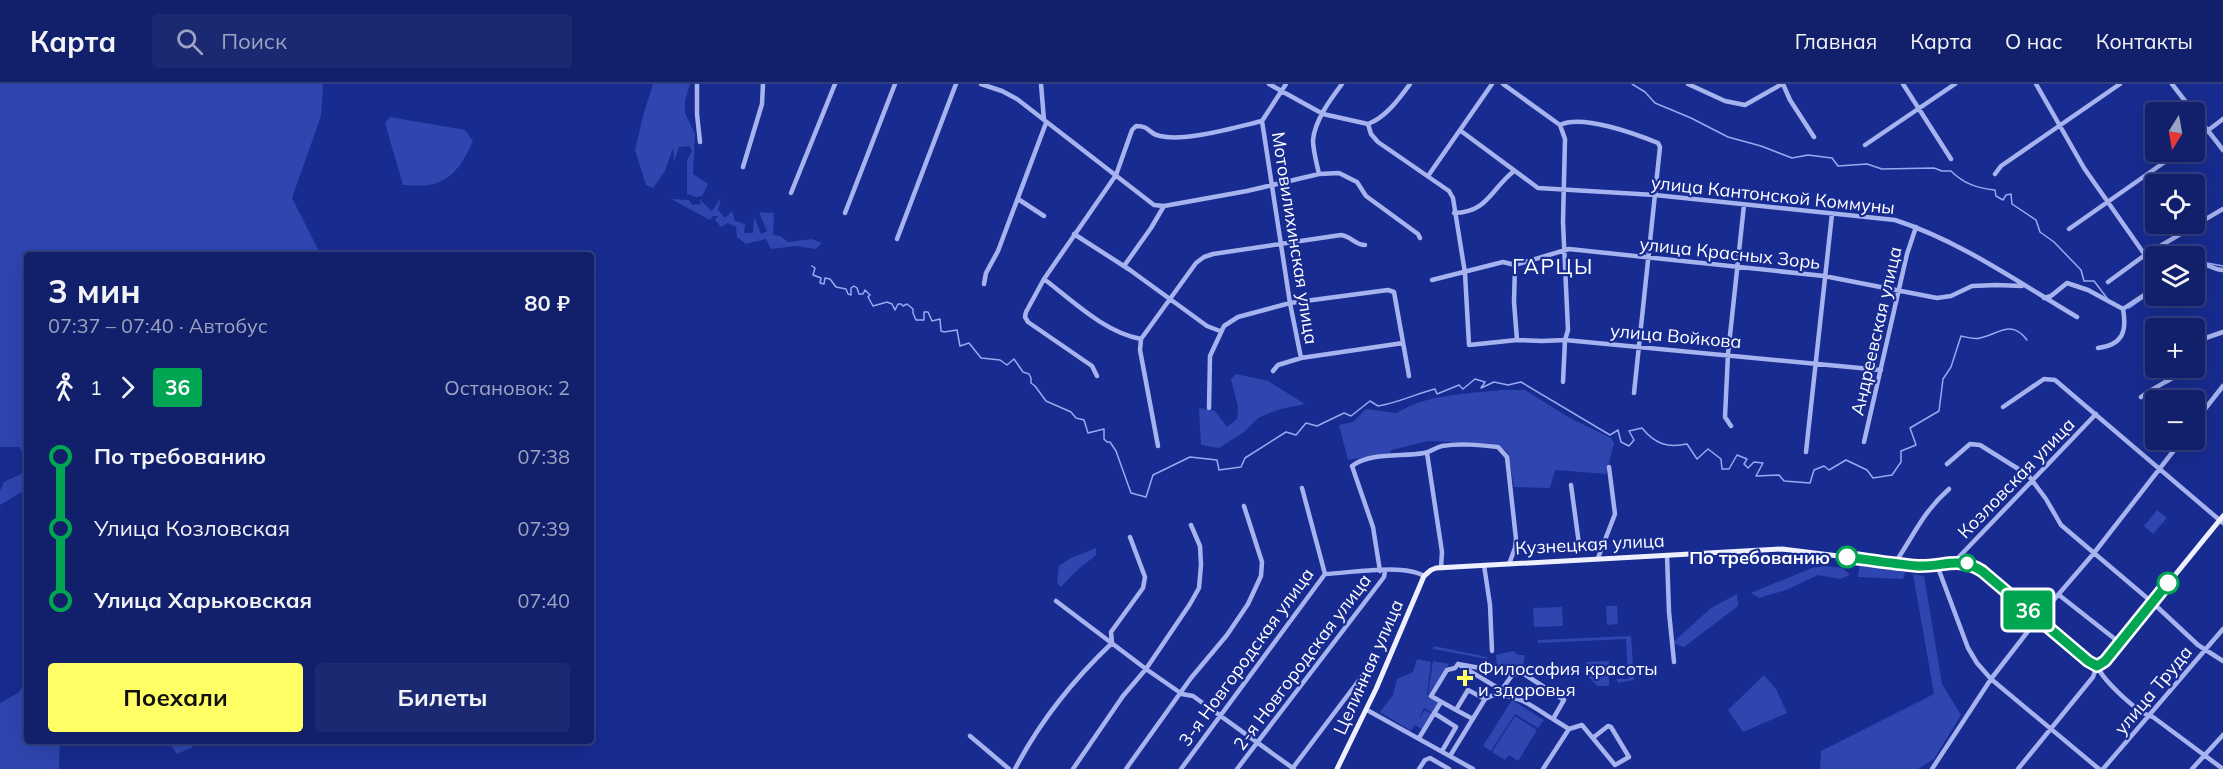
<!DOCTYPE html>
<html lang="ru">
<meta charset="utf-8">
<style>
:root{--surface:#12206c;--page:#1b2872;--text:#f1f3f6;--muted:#9ca3c2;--line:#313e7f;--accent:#fffe64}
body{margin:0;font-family:Mulish,sans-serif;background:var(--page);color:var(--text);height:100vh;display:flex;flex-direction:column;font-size:22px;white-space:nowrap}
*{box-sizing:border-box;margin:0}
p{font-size:20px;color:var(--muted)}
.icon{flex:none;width:33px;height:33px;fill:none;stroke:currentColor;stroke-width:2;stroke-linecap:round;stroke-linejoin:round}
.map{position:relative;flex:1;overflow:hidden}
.details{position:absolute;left:24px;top:168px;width:570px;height:492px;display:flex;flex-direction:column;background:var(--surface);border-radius:6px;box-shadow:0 6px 24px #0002,0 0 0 2px var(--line)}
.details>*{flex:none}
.badge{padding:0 12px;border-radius:4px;font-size:21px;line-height:39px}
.needle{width:39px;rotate:191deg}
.buttons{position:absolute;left:2145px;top:18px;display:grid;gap:12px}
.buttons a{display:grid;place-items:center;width:60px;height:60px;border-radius:6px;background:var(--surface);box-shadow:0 6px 24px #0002,0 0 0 2px var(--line);font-size:30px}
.map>.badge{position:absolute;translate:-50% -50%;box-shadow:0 0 0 3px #fff}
.legs{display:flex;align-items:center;gap:9px;height:66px;padding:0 24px;font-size:20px}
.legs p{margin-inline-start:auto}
.head{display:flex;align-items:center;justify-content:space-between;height:102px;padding:0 24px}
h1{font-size:33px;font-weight:700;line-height:45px}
.cta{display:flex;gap:12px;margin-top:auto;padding:12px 24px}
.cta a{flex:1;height:69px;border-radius:6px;background:var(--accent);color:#111;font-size:24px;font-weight:700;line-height:69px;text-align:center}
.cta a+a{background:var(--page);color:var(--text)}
ul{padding:0 24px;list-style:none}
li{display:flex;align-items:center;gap:21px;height:72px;font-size:22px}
li i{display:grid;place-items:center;width:9px;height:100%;margin:0 8px;background:currentColor}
li i::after{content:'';width:15px;height:15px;margin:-8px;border:4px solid;border-radius:50%;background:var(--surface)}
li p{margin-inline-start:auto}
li:first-child i{background:linear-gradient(#0000 50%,currentColor 0)}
li:last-child i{background:linear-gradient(currentColor 50%,#0000 0)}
header{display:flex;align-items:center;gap:36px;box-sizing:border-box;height:84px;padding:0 30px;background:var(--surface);border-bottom:2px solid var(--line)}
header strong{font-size:28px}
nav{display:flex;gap:33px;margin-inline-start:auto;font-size:21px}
.search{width:420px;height:54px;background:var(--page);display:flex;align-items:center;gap:15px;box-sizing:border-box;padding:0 21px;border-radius:6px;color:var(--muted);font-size:22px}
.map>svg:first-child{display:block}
.green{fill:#2f45b0}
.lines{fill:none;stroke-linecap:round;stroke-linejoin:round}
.stream{stroke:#99a9f2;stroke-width:1.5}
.minor{stroke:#a6b3ef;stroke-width:4.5}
.major{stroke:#eef0ff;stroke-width:5}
.line-1-casing{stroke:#fff;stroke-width:14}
.line-1{stroke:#00a651;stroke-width:9}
.stop-1-dot{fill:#fff;stroke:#00a651;stroke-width:3}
.poi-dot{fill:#fffe64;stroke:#182b90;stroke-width:2}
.labels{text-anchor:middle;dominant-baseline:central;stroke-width:4.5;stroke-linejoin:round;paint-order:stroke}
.street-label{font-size:18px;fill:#fff;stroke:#182b90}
.stop-label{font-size:18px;font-weight:bold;fill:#fff;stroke:#182b90;text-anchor:end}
.poi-label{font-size:18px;fill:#fff;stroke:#182b90;text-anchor:start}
.quarter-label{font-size:21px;letter-spacing:1.5px;fill:#fff;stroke:#182b90}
</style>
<header>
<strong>Карта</strong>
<div class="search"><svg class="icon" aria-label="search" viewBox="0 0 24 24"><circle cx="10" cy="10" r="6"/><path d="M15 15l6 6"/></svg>Поиск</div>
<nav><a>Главная</a><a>Карта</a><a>О нас</a><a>Контакты</a></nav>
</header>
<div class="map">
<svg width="2223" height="685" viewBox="0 0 2223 685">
<rect width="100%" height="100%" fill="#182b90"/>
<path class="green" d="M0,0H323L321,32L292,114L321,171H27V378L19,363H0Z
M653,0H690L685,17V29L695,50L693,90L708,100L702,112L696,113L687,110V76L692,67L689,62L679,63L674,78L673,64L665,87L653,104L646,101L635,66L643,32Z
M390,33L465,46L473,57C465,75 456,92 437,99C428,103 413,101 403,101L385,39Z
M721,114L718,126L725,134L732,127L735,137L745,140L744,149H753L754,132L761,150L767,147L759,128L774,129L773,151L780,152L788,158L812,155L822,159L816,165L796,162L771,165L766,155L746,160L737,153L736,143L728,139L721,143L715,136L718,132H713L710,136L671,115L689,116L692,121L701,120L699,115L712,127Z
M1236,290L1268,297L1305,320L1277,326L1258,334L1244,348L1219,364L1201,361L1199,324L1215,327L1227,343L1237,335L1238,323L1231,295Z
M1501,306H1525L1568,333L1611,354L1614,359L1606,390L1555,386L1550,404L1514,403L1508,369L1497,360L1428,357L1391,366L1390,369L1348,376L1339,341L1353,338L1366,325L1397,329C1426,310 1467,310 1501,306Z
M27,387V405L0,421V407L4,398Z
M2157,426L2167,434L2153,450L2144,442Z
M1096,464V471L1075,488L1061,503L1057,499L1059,482L1069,475Z
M1860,479L1906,485L1903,495L1858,493Z
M1825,482L1842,484L1850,491L1840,495L1818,491L1786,506L1759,514L1751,509L1812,484Z
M1913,490L1924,492L1942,600L1961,631L1934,675L1918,685H1820L1821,667L1934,610Z
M1737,510L1738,522L1684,563L1672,559L1711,524Z
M1606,522H1617L1618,540L1607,541Z
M1562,523L1563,542L1534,543L1533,524Z
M1631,552L1634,596L1618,599L1616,595H1628L1626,555L1538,559V556Z
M1434,562L1487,573V575L1433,565Z
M1513,567L1518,571H1525L1522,587L1517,588L1497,583L1496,571Z
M1417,575L1431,578L1427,610L1430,615L1432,613L1440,618L1433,629L1424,624L1419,635L1425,626L1432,630L1423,646L1415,641L1411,647L1380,628L1393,611L1397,595L1413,588Z
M1433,577L1449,580L1428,610Z
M1609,577V602H1598L1584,589L1586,578Z
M1764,591L1776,605L1787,629L1743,648L1728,626Z
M27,597V657H60L59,685H0V619L18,609Z
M1512,616L1544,636L1538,644L1515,630L1491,667L1483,662Z
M1515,632L1537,646L1518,677L1509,671L1505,676L1492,668Z
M168,657H192L193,663L177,670Z"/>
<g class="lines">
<path class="stream" d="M1632,0L1645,8L1655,19L1691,34L1728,53L1761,62L1792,74L1808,71L1832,74L1838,82L1867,80L1882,85L1934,84L1942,87H1951C1964,100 1977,104 1995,106L1996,112L2003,116L2006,111L2011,110L2012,120L2036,136L2040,148L2054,158L2081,186L2084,197H2094L2107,214
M2207,179L2223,182
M812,182L815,184L813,191L821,194L820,199L824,200L825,194L830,195L836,203L846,205L848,210L851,211V204L854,202L857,204L859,210H863L865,206L870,211L868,213L873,222L887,218L892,220L895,226L898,220H901L903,222L907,220L913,225V229L916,236H924V228H928L932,237L940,235L941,247L944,248L957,246L960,262L969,259L981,274L1000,276L1007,281L1014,275L1023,288L1029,290L1031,294V299L1035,302L1046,317L1071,328L1076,334L1084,336L1088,349L1104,345V355L1107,358H1110L1116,367L1131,409L1146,413L1153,391L1190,373L1217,376L1219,386L1241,383L1245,374L1286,348L1296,351L1306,339L1317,342L1344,329L1351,332L1370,317L1378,322C1398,319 1415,310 1435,305L1437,310L1459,301L1463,305L1475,295L1485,298L1481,304L1494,298L1508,301L1521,298L1610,351L1618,346L1621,358L1629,362L1634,356L1629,347L1642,344C1655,360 1667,364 1687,360L1697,375L1708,365L1721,375L1722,385H1729L1737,371L1747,375L1744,380L1748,384L1754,378L1763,379L1756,392L1779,391L1784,397L1810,399L1814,386L1824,382L1829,386L1846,376L1867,386L1873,394L1892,391L1901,378V367L1916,361L1910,344L1939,327L1943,295L1951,283L1961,252C1967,253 1974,256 1980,254C1999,250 2011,235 2027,256
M2129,224L2148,211"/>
<path class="minor" d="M697,0V30L700,58
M981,0L1002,7L1017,15L1154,121L1164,122L1247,107L1319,90L1339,89L1357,98L1366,112L1418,150L1420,154
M1041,0L1044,36
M1269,0L1323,30L1368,40
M1286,0L1262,37L1290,219L1301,274
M1503,0L1560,41
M1688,0L1725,17L1745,21L1782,0
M1783,0L1790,16L1814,53
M1903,0L1951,75
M2036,0L2084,84L2145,171
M2172,0L2223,66
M1368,40L1371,50L1378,58L1449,107L1453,114L1465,189L1469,261L1517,256L1542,257L1565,256L1881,286
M1368,40C1386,33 1399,15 1410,0
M1560,41C1582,30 1636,50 1658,59L1660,63L1634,309
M1560,41L1565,55L1563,138L1568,246L1565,256L1563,298
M1461,47L1538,104L1655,111L1895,136C1960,157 2018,198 2077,233
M2194,57L2223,35
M1865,61L1955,0
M743,83L762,20L763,0
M1319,90C1317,80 1313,67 1313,56C1315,36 1330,16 1342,0
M1995,90L2001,82L2120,0
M1428,92L1492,0
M791,109L835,0
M1018,115L1044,132
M845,129L895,0
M1454,129C1488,128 1490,106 1514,87
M2069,145L2179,68
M1074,150L1130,186L1207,242L1220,247
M897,155L956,0
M2194,179C2205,177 2212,186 2223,186
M1515,181L1514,218L1517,256
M1124,182L1151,144L1164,122
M1044,195C1073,217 1104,248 1141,255
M1432,196L1503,178L1515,181L1569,165L1824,192L1937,214L1951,212L1972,202L1997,201L2022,202
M2108,198L2145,171L2223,125
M984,200L986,189L998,167L1046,39
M2044,214L2051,212L2067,199L2088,206L2123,225
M2123,225L2156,203
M2194,258L2223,248
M2098,264C2123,261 2127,247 2123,225
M1273,287L1278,281L1301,274L1403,259
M1097,292L1092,282L1028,238L1025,233L1026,228L1044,195L1116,91L1132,46L1136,42C1151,42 1148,50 1160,52C1185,58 1237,43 1262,37
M2141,313C2155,302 2173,296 2186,284
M2003,323L2044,295L2055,296L2223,439
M1209,324L1210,272L1224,242L1238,233L1290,219L1388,206L1394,208L1409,292
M2194,339L2223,302
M1731,342L1725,333L1728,270L1744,121
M1864,358L1907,170L1916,143
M1158,362L1140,266L1141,255L1196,179L1204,173L1213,170L1341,151C1351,152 1355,161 1365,161
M1806,368L1832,130
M1427,369L1442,468L1441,484
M1947,380L1970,360L1980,361L2028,391L2046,415L2061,441L2153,519L2198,561L2223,577
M1571,401L1579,460L1600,465
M1667,471L1669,528L1674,578
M1598,474L1615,430L1609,383
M1955,477L2096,330
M1895,479C1914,451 1923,428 1949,405
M1484,481L1490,521L1492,567
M1937,481L1968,564L1977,579L1991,595L2099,685
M1380,487L1373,443L1352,382C1370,368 1402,373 1424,369C1431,368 1436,363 1442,362C1460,359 1479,361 1498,363L1507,373L1516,455L1515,464L1509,480
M1325,490C1351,489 1403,479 1424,492
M2059,511L2120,559
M1056,517L1146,585L1182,610L1193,612L1294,685
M1458,580L1498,604C1505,615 1513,612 1523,617C1533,622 1543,629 1553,635L1564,616L1524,590H1513L1458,580L1455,584L1447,586L1431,612L1456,626L1468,606L1485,615L1500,608L1513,590
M2097,582C2103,596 2138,630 2153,633L2223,685
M1367,626L1473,685
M1456,626L1473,635
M1434,629L1456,643L1442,667
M1569,645L1582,641L1615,681L1629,673L1611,643L1608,642L1594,653
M970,652L1009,685
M1419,654L1441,618
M1450,672L1485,615
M1015,685C1039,639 1074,595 1112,559L1111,548L1143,504L1145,493L1130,453
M1073,685L1123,612L1146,585L1190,520L1199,504L1201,481L1200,462L1191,441
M1126,685L1191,594L1227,551L1248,520L1261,492L1262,478L1244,422
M1181,685L1325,490L1302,404
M1237,685L1384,493L1385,487
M1292,685L1369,583
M1419,685L1425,676L1430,674L1449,685
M1543,685L1569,645L1553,635
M1932,685L1991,595L2039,533L2094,469L2182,356
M2018,685L2093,593L2097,582
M2103,685L2223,545
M2192,685L2223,651"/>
<path class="major" d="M1337,685L1376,605L1424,492L1431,486L1436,484L1782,465L1919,482L1955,477L1971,480L1982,487L2088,577L2097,582L2105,577L2223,432"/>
</g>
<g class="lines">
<defs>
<path id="line-1" d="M1847,473C1870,476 1894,480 1918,482C1944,483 1958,472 1982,487L2088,577L2097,582L2105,577L2168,499"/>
</defs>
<use href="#line-1" class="line-1-casing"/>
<use href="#line-1" class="line-1"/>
</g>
<g class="stop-1-dot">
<circle cx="1847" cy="473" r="10"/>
<circle cx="1967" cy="479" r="8"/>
<circle cx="2168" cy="499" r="10"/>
</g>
<path class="poi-dot" d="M1462 585h6v6h6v6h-6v6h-6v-6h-6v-6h6z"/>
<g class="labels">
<g class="street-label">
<text transform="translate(1773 111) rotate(6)">улица Кантонской Коммуны</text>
<text transform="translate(1295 154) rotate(81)">Мотовилихинская улица</text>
<text transform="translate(1730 169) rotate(6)">улица Красных Зорь</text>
<text transform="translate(1876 247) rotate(-77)">Андреевская улица</text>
<text transform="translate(1676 252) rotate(5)">улица Войкова</text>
<text transform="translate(2016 394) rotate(-46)">Козловская улица</text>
<text transform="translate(1590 460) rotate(-3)">Кузнецкая улица</text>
<text transform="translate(1246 573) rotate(-54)">3-я Новгородская улица</text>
<text transform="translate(1302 578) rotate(-53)">2-я Новгородская улица</text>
<text transform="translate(1368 583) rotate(-66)">Целинная улица</text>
<text transform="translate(2153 606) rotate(-50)">улица Труда</text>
</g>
<g class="stop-label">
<text x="1830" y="473">По требованию</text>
</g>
<g class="poi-label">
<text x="1478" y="584">Философия красоты<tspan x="1478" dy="21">и здоровья</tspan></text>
</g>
<g class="quarter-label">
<text x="1553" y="182">ГАРЦЫ</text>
</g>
</g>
</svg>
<div class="buttons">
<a><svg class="needle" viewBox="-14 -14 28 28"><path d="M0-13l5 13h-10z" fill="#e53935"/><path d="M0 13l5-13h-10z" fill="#9ca3c2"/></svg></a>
<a><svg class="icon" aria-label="locate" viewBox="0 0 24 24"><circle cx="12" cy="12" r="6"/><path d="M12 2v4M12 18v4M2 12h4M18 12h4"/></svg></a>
<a><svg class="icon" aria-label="layers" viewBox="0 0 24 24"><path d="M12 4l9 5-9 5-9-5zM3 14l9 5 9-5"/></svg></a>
<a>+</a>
<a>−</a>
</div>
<b class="badge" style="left:2028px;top:526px;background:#00a651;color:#fff">36</b>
<section class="details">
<div class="head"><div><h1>3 мин</h1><p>07:37 – 07:40 · Автобус</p></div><b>80 ₽</b></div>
<div class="legs"><svg class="icon" aria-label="walk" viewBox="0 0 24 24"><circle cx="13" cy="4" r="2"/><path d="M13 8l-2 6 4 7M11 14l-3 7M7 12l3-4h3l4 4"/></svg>1<svg class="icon" aria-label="forward" viewBox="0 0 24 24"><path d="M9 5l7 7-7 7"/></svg><b class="badge" style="background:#00a651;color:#fff">36</b><p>Остановок: 2</p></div>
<ul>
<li><i style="color:#00a651"></i><b>По требованию</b><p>07:38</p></li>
<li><i style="color:#00a651"></i><span>Улица Козловская</span><p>07:39</p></li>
<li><i style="color:#00a651"></i><b>Улица Харьковская</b><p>07:40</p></li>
</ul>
<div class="cta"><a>Поехали</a><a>Билеты</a></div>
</section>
</div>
